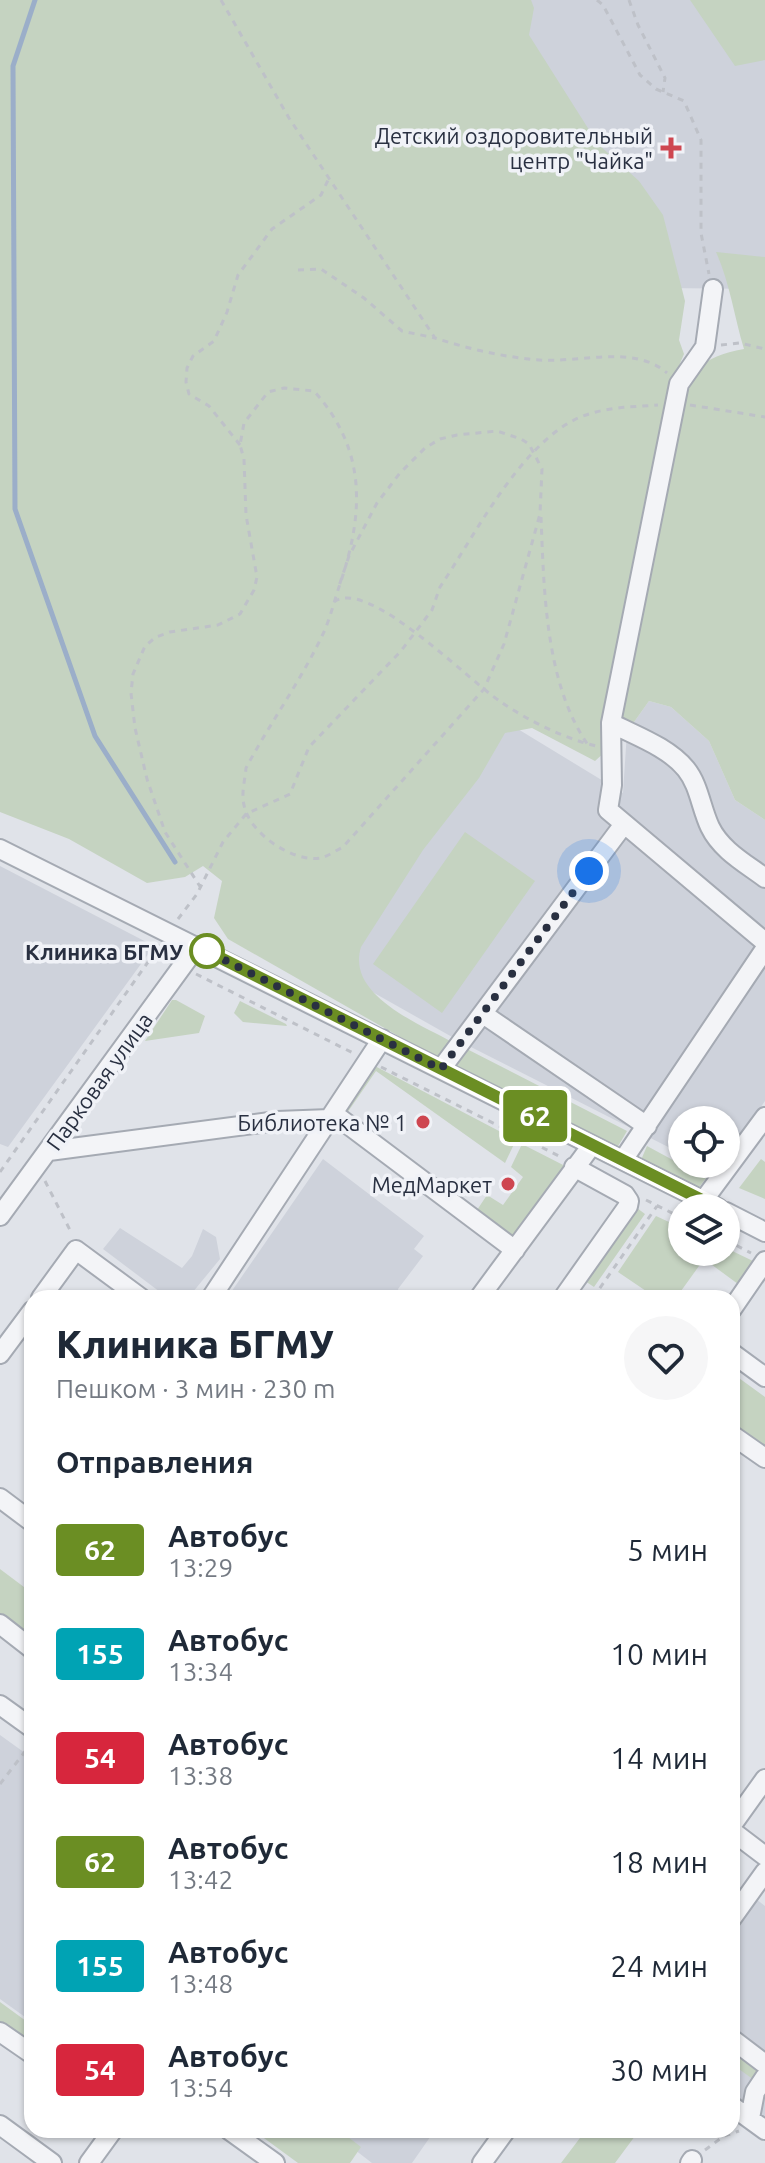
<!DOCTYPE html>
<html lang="ru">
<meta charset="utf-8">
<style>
:root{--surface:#fff;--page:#f6f6f7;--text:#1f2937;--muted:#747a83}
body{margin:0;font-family:Ubuntu,sans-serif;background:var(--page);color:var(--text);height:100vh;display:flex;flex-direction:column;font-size:30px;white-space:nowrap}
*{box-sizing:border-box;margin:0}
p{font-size:26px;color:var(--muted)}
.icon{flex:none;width:44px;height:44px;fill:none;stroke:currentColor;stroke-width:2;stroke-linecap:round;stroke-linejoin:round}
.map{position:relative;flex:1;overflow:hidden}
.details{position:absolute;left:24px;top:1290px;width:716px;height:848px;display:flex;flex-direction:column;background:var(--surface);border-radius:24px;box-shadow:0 2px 6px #0004}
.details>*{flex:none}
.badge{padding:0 16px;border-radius:6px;font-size:28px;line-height:52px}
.tools{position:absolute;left:668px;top:1106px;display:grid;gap:16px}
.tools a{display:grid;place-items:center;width:72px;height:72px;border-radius:50%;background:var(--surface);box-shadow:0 2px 6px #0004;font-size:40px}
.you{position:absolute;width:40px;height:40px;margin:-20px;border:6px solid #fff;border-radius:50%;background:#1a73e8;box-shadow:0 0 0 12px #1a73e833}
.map>.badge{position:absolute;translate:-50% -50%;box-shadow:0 0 0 4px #fff}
h2{padding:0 32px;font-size:30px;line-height:72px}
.round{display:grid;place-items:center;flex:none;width:84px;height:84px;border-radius:42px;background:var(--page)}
.overview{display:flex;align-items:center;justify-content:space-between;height:136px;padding:0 32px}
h1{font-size:38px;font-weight:800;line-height:60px}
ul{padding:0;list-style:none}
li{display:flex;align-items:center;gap:24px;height:104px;padding:0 32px}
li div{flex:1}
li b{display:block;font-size:30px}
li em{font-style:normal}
li .badge{min-width:88px;font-weight:700;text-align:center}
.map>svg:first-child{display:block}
.built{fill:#ced2db}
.green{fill:#c5d3c1}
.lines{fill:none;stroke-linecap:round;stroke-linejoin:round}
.stream{stroke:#9baec9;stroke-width:5}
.minor-casing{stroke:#a5aab3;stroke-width:22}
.path{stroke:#bec1c8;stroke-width:3;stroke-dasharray:6 6;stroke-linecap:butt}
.minor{stroke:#f3f4f7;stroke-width:18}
.line-casing{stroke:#fff;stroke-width:18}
.line{stroke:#6b8e23;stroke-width:12}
.walk{stroke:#293041;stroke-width:8;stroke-dasharray:0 14.4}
.poi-dot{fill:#ce4650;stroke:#f0f2f7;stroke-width:3}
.stop-dot{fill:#fff;stroke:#6b8e23;stroke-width:4}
.labels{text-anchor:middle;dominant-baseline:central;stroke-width:7;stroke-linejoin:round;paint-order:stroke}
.poi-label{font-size:22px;fill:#293041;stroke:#f0f2f7;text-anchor:end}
.stop-label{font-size:22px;font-weight:bold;fill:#293041;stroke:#f0f2f7;text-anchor:end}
.street-label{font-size:22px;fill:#293041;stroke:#f0f2f7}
</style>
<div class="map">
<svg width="765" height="2163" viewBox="0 0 765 2163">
<rect width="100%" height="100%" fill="#e0e3e9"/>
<path class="built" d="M489,0H765V289L662,288Z
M649,701L671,707L709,741L735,800L765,820V1101L726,1155V1120H682V1154L461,1042L321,963L503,720L623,793L627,732Z
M0,866L154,946L8,1147L0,1144Z
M323,1159L424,1236L414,1249L423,1256L398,1289L400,1298H227Z
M120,1228L182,1268L192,1256L203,1229L216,1237L220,1259L188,1298H168L103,1249Z
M0,1735L32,1758V2022L0,1999Z
M756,1899L765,1906V2121L732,2098V1932Z
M329,2130H435L412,2163H372Z"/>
<path class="green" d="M0,0H531L534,8L529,35L598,144L639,181L663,215L685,301L679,340L684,354L667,394L664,412L681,415C687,371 701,357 744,349C734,316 730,283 716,252L765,257V820L735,800L709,741L671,707L649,701L627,732L595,761L532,728L505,733L479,778L423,850L361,947C346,995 418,1023 452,1042L437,1058L228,939L214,918L222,881L203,866L185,877L147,883L69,839L0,812Z
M690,0H765V60L735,66Z
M465,832L535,881L442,1013L373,964Z
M172,1000H176L205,1016L199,1033L145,1041Z
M240,1001L286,1024L287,1026L243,1022L234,1013Z
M463,1047L627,1131L617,1148L451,1066Z
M371,1064L516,1140L505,1163L376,1071L345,1116L340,1112Z
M522,1144L569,1168L516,1242L475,1213L487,1195L503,1205L523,1177L511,1167Z
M647,1146L706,1178L698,1189L641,1160Z
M761,1159L765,1162V1199L739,1188Z
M637,1208L645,1214L594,1287L585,1281Z
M656,1216L682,1228V1252H726V1248L753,1261L738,1284L704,1259L676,1298H641L646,1291L618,1272Z
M732,1373L765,1397V1447L732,1423Z
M0,1569L32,1593V1638L0,1614Z
M0,2002L26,2021L32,2014V2047L0,2025Z
M732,2042L764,2066L754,2080L732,2064Z
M253,2130H339L361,2147L350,2163H298Z
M586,2130H636L638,2132L615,2163H561Z"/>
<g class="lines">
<path class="stream" d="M35,0L13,66L15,509L95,736L175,862"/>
<defs>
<path id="minor" d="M713,289L705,347L679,384L611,723L612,785L608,810L765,942
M611,723C636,736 668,747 686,769C699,785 701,808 710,827C721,850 745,863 765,878
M0,849L718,1208
M483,1014L647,1126
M441,1069L624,824
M334,1114L515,1250
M49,1151L277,1121L330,1119
M623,1160L765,949
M703,1201L765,1117
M726,1212L765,1232
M0,1216L197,946
M41,1298L76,1250L141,1298
M211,1298L382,1039
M479,1298L592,1145
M563,1298L628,1206L629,1201L625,1195L574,1167
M732,1309L765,1261
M732,1353L765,1377
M0,1354L32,1311
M732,1435L765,1458
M0,1498L32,1522
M0,1624L32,1649
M0,1705L32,1728
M732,1825L765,1779
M732,1831L765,1856
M732,1918L765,1872
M0,2032L32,2054
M732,2039L765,2064
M732,2106L765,2130
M750,2118L755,2092L765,2077
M0,2125L52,2163
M229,2130L275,2163
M89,2163L113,2130
M482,2163L506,2130
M690,2163L692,2160"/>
</defs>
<use href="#minor" class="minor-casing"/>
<path class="path" d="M221,0L289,118L435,338C469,349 503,357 539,360C579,363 634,344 667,373
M597,0L603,5L640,75L656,89L684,101L701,140V233L709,274
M629,0L638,25L665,78L663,92
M298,270L321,269L364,298L402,331L435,338
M721,345L740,343L765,349
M690,405L765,417
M240,445L209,406L189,394L186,382L187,368L193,356L214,341L227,312L238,275L272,229L321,195L329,178
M541,517C544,590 545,683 588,745
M334,602C367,576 470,682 501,702C529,721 563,738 596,746
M201,888L165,832L147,779L135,728L131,693L133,674L145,646L156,637L170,632L218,625L240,614L254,590L257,577L246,515L244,459L240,445L244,423L268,392L284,388L314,391C367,450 364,513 340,584C334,601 330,620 322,636C300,682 270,723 246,768C245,780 241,794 244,805C249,833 293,863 321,858C328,856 337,850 343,847L484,689L504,644L540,514L542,469L529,444L521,439L497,431L457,435L440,439L425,448L400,473L377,503L349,556L339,586
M178,919L197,894L223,842L246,814L290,794L309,747L401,651L432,610L440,587C475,535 518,449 574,420C600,407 630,407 658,405
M154,953L167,960
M196,974L353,1053
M381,1067L561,1157
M0,1172L160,945
M45,1181L72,1234
M646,1200L682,1218
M726,1240L751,1253
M593,1298L657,1206
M0,1784L30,1745
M705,2150L724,2136L739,2131"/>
<use href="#minor" class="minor"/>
</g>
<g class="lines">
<defs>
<path id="line" d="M197,946L718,1208"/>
</defs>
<use href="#line" class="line-casing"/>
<use href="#line" class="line"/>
<path class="walk" d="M207,951L197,946L441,1069L589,871"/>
</g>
<g class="poi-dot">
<path d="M667 136h8v8h8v8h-8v8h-8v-8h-8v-8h8z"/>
<circle cx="423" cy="1122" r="8"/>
<circle cx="508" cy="1184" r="8"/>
</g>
<circle class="stop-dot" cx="207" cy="951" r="16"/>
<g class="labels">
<g class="poi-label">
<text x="653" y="135">Детский оздоровительный<tspan x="653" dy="25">центр "Чайка"</tspan></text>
<text x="407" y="1122">Библиотека № 1</text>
<text x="492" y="1184">МедМаркет</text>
</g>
<g class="stop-label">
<text x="183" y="951">Клиника БГМУ</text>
</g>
<g class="street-label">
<text transform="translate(99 1081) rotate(-54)">Парковая улица</text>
</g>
</g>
</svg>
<div class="tools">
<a><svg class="icon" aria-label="locate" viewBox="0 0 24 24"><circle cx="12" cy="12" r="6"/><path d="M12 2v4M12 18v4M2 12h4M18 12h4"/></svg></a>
<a><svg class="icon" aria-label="layers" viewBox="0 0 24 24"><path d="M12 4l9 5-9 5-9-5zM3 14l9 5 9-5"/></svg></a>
</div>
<div class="you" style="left:589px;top:871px"></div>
<b class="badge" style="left:535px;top:1116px;background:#6b8e23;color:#fff">62</b>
<section class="details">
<div class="overview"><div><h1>Клиника БГМУ</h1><p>Пешком · 3 мин · 230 m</p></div><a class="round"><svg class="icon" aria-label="heart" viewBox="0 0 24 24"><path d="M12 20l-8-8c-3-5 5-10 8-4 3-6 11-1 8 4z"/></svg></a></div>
<h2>Отправления</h2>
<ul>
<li><span class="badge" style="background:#6b8e23;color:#fff">62</span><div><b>Автобус</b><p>13:29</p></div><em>5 мин</em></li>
<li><span class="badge" style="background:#00a3b4;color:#fff">155</span><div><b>Автобус</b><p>13:34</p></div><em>10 мин</em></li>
<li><span class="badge" style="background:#d7263d;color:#fff">54</span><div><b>Автобус</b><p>13:38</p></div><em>14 мин</em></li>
<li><span class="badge" style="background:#6b8e23;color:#fff">62</span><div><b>Автобус</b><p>13:42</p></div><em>18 мин</em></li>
<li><span class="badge" style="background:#00a3b4;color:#fff">155</span><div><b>Автобус</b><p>13:48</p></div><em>24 мин</em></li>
<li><span class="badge" style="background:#d7263d;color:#fff">54</span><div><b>Автобус</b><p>13:54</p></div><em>30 мин</em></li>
</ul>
</section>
</div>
